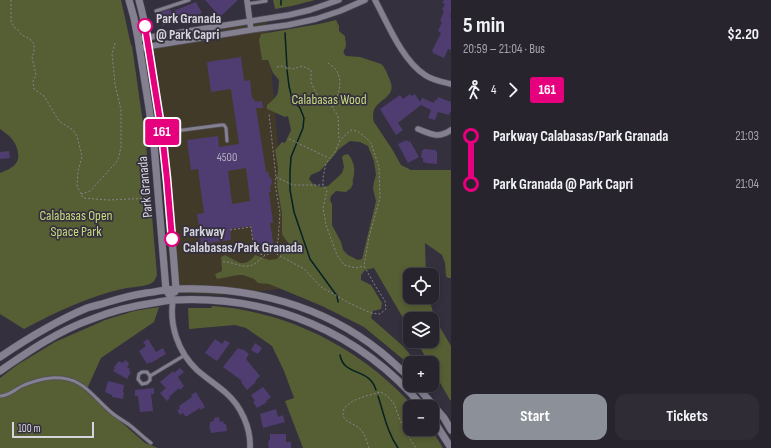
<!DOCTYPE html>
<meta charset="utf-8">
<style>
:root{--surface:#27242e;--page:#2f2c36;--text:#f1f3f6;--muted:#a4a4aa;--line:#43414a;--accent:#8c9099}
body{margin:0;font-family:"Sofia Sans Condensed",sans-serif;background:var(--page);color:var(--text);height:100vh;display:flex;flex-direction:column;font-size:15px;white-space:nowrap}
*{box-sizing:border-box;margin:0}
p{font-size:13px;color:var(--muted)}
.icon{flex:none;width:22px;height:22px;fill:none;stroke:currentColor;stroke-width:2;stroke-linecap:round;stroke-linejoin:round}
.map{position:relative;flex:1;overflow:hidden}
.drawer{display:flex;flex-direction:column;background:var(--surface);width:320px}
.drawer>*{flex:none}
.badge{padding:0 8px;border-radius:3px;font-size:14px;line-height:26px}
.buttons{position:absolute;left:403px;top:268px;display:grid;gap:8px}
.buttons a{display:grid;place-items:center;width:36px;height:36px;border-radius:8px;background:var(--surface);box-shadow:0 2px 6px #0003,0 0 0 1px var(--line);font-size:20px}
.scale{position:absolute;left:12px;bottom:10px;width:82px;box-sizing:border-box;padding-left:4px;border:2px solid #d6d4dd;border-top:0;font-size:11px;line-height:14px;white-space:nowrap;color:#d6d4dd;-webkit-text-stroke:3px #34303e;paint-order:stroke}
.map>.badge{position:absolute;translate:-50% -50%;box-shadow:0 0 0 2px #fff}
.legs{display:flex;align-items:center;gap:6px;height:44px;padding:0 12px;font-size:13px}
.legs p{margin-inline-start:auto}
.overview{display:flex;align-items:center;justify-content:space-between;height:68px;padding:0 12px}
h1{font-size:22px;font-weight:700;line-height:30px}
.primary-button{display:flex;gap:8px;margin-top:auto;padding:8px 12px}
.primary-button a{flex:1;height:46px;border-radius:12px;background:var(--accent);color:#fff;font-size:16px;font-weight:700;line-height:46px;text-align:center}
.primary-button a+a{background:var(--page);color:var(--text)}
ul{padding:0 12px;list-style:none}
li{display:flex;align-items:center;gap:14px;height:48px;font-size:15px}
li i{display:grid;place-items:center;width:6px;height:100%;margin:0 5px;background:currentColor}
li i::after{content:'';width:10px;height:10px;margin:-5px;border:3px solid;border-radius:50%;background:var(--surface)}
li p{margin-inline-start:auto}
li:first-child i{background:linear-gradient(#0000 50%,currentColor 0)}
li:last-child i{background:linear-gradient(currentColor 50%,#0000 0)}
main{display:flex;flex:1;min-height:0}
.map>svg:first-child{display:block}
.commercial{fill:#413a29}
.green{fill:#565e34;fill-rule:evenodd}
.lines{fill:none;stroke-linecap:round;stroke-linejoin:round}
.stream{stroke:#042124;stroke-width:1.5}
.building{fill:#4f3d71;fill-rule:evenodd}
.service-casing{stroke:#504d59;stroke-width:4.5}
.minor-casing{stroke:#504d59;stroke-width:7}
.tertiary-casing{stroke:#504d59;stroke-width:8}
.path{stroke:#87848f;stroke-width:1;stroke-dasharray:2 2;stroke-linecap:butt}
.service{stroke:#848090;stroke-width:3}
.minor{stroke:#848090;stroke-width:5.5}
.tertiary{stroke:#848090;stroke-width:7}
.line-1-casing{stroke:#fff;stroke-width:9}
.line-1{stroke:#e6007e;stroke-width:6}
.stop-1-dot{fill:#fff;stroke:#e6007e;stroke-width:2}
.labels{text-anchor:middle;dominant-baseline:central;stroke-width:3.5;stroke-linejoin:round;paint-order:stroke}
.number-label{font-size:12px;fill:#b4aec2}
.stop-label{font-size:14px;font-weight:bold;fill:#d6d4dd;stroke:#34303e;text-anchor:start}
.park-label{font-size:14px;fill:#cada7f;stroke:#34303e}
.street-label{font-size:14px;fill:#d6d4dd;stroke:#34303e}
</style>
<main>
<div class="map">
<svg width="451" height="448" viewBox="0 0 451 448">
<rect width="100%" height="100%" fill="#34303e"/>
<path class="commercial" d="M267,22L291,288L220,295L172,293L157,117L143,41Z"/>
<path class="green" d="M0,0H121L131,45L132,46L146,144L157,275C156,277 155,280 154,281C150,287 129,287 122,289C87,297 56,312 24,329L0,314V173C5,171 13,168 16,163C21,157 17,145 12,139C9,135 4,132 0,129Z
M273,0H315L292,6L275,9Z
M336,20L339,26V31L345,36C345,38 346,43 346,45C345,51 341,51 346,56L360,57L381,64C385,67 387,73 389,78C401,102 367,97 374,122L392,149L401,165L411,170H451V278H448L446,276L445,263L442,255L425,243L426,275H410V297H429L434,317L451,346V400H450L432,369V363H429L416,341H432V319H410V330L374,268L365,270L361,275V280L371,285L382,303L381,309L373,311L371,318L403,346L417,363H410V365L364,327L322,306L269,284L258,283L254,279L243,275H238L217,279L215,274L222,271L221,257L225,255C239,262 244,269 255,255L269,260L277,259L283,251L288,248V243L282,234V214L277,185L278,167L275,150L282,142L285,143L291,130L288,116L285,117L267,109V105C279,95 278,95 279,80L273,73L268,60H262L259,40L261,34L319,24ZM350,141L360,142L368,146L374,161L376,175L374,182L373,189L376,201L362,259L358,260L348,255L343,250L341,242L332,225V204L330,200L331,196L336,191L346,192L351,188L353,184C352,180 354,178 354,174C355,166 353,160 348,154L344,155L342,157L344,167L342,173L338,177L328,186L321,187L313,184L309,179L311,175L320,171L332,158L339,149Z
M212,306C227,307 242,309 257,313C306,324 356,351 392,385C400,392 407,400 414,407H410V429H431L443,448H303L285,401L294,398L284,371L272,346L246,328L235,325L189,329L188,308H211Z
M159,307L154,322L101,358L86,391L145,443L158,448H0V378L17,365L55,342L105,320L134,311Z"/>
<g class="lines">
<path class="stream" d="M281,0V5
M285,33L287,67
M287,70L289,86L292,99L300,108L304,118L303,128L291,157L290,172V190L294,212L310,259L337,296L338,302
M340,355C344,377 369,367 376,390
M378,396C384,414 387,432 398,448"/>
</g>
<path class="building" d="M205,0H238L220,17Z
M444,0H451V13L450,17H451V50L448,49L444,58L433,53V52L432,51L441,33L438,31L442,22L440,21L444,11L442,10L445,4L442,3Z
M196,2L202,13L176,24L174,21L163,26L157,14L170,9L171,12Z
M241,57L244,81L250,80L252,99L254,98L255,102L262,101L263,108H256L266,172H268L269,176L271,178L272,183L270,187L271,192H269L273,223H270L274,247L255,250L251,226L230,229L231,240L201,244L197,214L204,213L198,169L191,170L187,140L218,136L219,147L239,144L231,89L211,92L207,62ZM246,168L250,201L232,204L228,171Z
M410,94L412,96L415,94L420,102L422,98L434,103L435,100L436,101L438,97L451,102V113L450,112L449,115L438,112L435,120L428,118L431,110L421,105L398,123L403,130L396,135L380,109L400,95L403,99Z
M407,140L408,142L410,141L419,157L408,163L398,144Z
M424,149L436,150V151L437,152V164L425,163V162H423V158H421L422,150H424Z
M9,151L10,158L0,159V152Z
M148,339L156,352L163,348L166,354L151,363L150,362L147,364L139,351L146,346L143,342Z
M215,339L222,344L225,340L230,343L217,361L205,353Z
M255,343L262,348L258,354L251,350Z
M238,348L240,349L244,350L249,354L246,359L260,376L255,381L256,382L247,390L241,382L242,381L223,367Z
M125,360L129,363V364L127,367L130,369L129,371L131,372L127,379L113,371L115,368L114,367L119,361L123,363Z
M180,368L184,372L178,377L184,386L180,390L179,388L169,397L170,398L167,401L160,393L166,388L160,382L172,372L173,371L174,373Z
M108,381L124,385L123,392H124L123,399L112,397V395L105,392Z
M263,387L271,397L266,401L267,402L257,408L253,402L255,401L251,395Z
M154,388V394H151L153,411L140,412L138,396H135V390Z
M196,392L205,407L201,410L200,408L187,416H185L183,413L180,415L177,410L180,409L179,406L192,397L191,395Z
M276,409L278,417L283,415L285,422L263,428L260,414Z
M219,417L220,422L223,421L224,424H226L227,431L211,433L209,425H210V422L214,421V418Z
M270,434H286V442H291V448H269L268,443L269,440H270Z"/>
<g class="lines">
<defs>
<path id="service" d="M247,4L266,1
M156,11L189,0
M153,134L221,125H224L226,128L227,141
M150,376V380L147,383L142,384L138,379L139,374L142,372H147L150,376L185,355
M0,396C9,396 14,390 22,386C31,382 41,379 51,378C84,376 91,396 112,413C118,418 126,422 132,427C139,433 144,438 151,443"/>
<path id="minor" d="M247,0L251,30
M375,0C388,24 402,60 425,75C432,80 442,82 451,84
M138,39L289,15L310,10L339,0
M139,48L251,30L288,25L316,19L340,11L365,0
M418,129C431,134 438,139 451,130
M173,300C169,325 178,352 197,370C206,378 217,385 226,393C241,406 251,428 250,448"/>
<path id="tertiary" d="M129,0L134,18L138,39L149,108L154,145L166,290L173,300
M139,0C147,29 151,57 155,87C165,154 171,221 176,289L175,292
M0,357C28,338 56,321 87,308C93,306 99,305 105,303C118,299 132,295 146,293C156,292 166,289 176,289C249,286 323,305 381,352C391,360 400,369 410,378
M0,371C29,351 58,331 92,319C112,311 132,306 153,303C160,302 167,300 174,300C271,295 360,332 423,407
M416,385L444,418L451,430
M432,418L451,448"/>
</defs>
<use href="#service" class="service-casing"/>
<use href="#minor" class="minor-casing"/>
<use href="#tertiary" class="tertiary-casing"/>
<path class="path" d="M11,0V21L14,27L17,29L22,35L30,39L34,44V52L32,57L36,75L33,81L34,89L44,96L59,121L73,130L77,136L82,157L78,171L77,186L83,198L108,200L152,198
M328,63C330,65 334,67 336,70C344,82 338,95 333,107
M277,67L281,66L293,69L302,66L311,70V82L316,93L333,108L338,116L339,139
M289,139L329,158
M276,177L293,185H323
M81,194L90,191L104,176L118,160L121,147V110L115,84L112,54L115,43
M230,230L251,227L254,250L259,254L265,255
M273,252L304,269L321,287L337,296L349,303L371,313L380,314L386,309L385,301L376,287L364,266L369,237L380,198L379,167L371,143L364,136L357,131L351,130L340,140L335,152L326,163L323,178V185L327,191L323,208L326,225L337,255L344,265L356,268L364,266
M223,262C231,261 239,267 248,266C255,266 259,260 264,256C267,254 270,254 273,252L278,241L280,213L275,184L276,177L269,114
M369,448C367,442 365,433 360,429C355,424 348,423 344,418C343,416 343,414 343,412C346,399 369,396 380,392C386,394 391,399 394,404C396,408 397,413 399,417C403,428 409,438 416,448"/>
<use href="#service" class="service"/>
<use href="#minor" class="minor"/>
<use href="#tertiary" class="tertiary"/>
</g>
<g class="lines">
<defs>
<path id="line-1" d="M145,26L162,133L167,179L172,239"/>
</defs>
<use href="#line-1" class="line-1-casing"/>
<use href="#line-1" class="line-1"/>
</g>
<g class="stop-1-dot">
<circle cx="145" cy="26" r="7"/>
<circle cx="172" cy="239" r="7"/>
</g>
<g class="labels">
<g class="number-label">
<text x="227" y="157">4500</text>
</g>
<g class="stop-label">
<text x="156" y="18">Park Granada<tspan x="156" dy="16">@ Park Capri</tspan></text>
<text x="183" y="231">Parkway<tspan x="183" dy="16">Calabasas/Park Granada</tspan></text>
</g>
<g class="park-label">
<text x="329" y="99">Calabasas Wood</text>
<text x="76" y="215">Calabasas Open<tspan x="76" dy="16">Space Park</tspan></text>
</g>
<g class="street-label">
<text transform="translate(145 187) rotate(-95)">Park Granada</text>
</g>
</g>
</svg>
<div class="buttons">
<a><svg class="icon" aria-label="locate" viewBox="0 0 24 24"><circle cx="12" cy="12" r="6"/><path d="M12 2v4M12 18v4M2 12h4M18 12h4"/></svg></a>
<a><svg class="icon" aria-label="layers" viewBox="0 0 24 24"><path d="M12 4l9 5-9 5-9-5zM3 14l9 5 9-5"/></svg></a>
<a>+</a>
<a>−</a>
</div>
<div class="scale">100 m</div>
<b class="badge" style="left:162px;top:132px;background:#e6007e;color:#fff">161</b>
</div>
<section class="drawer">
<div class="overview"><div><h1>5 min</h1><p>20:59 – 21:04 · Bus</p></div><b>$2.20</b></div>
<div class="legs"><svg class="icon" aria-label="walk" viewBox="0 0 24 24"><circle cx="13" cy="4" r="2"/><path d="M13 8l-2 6 4 7M11 14l-3 7M7 12l3-4h3l4 4"/></svg>4<svg class="icon" aria-label="forward" viewBox="0 0 24 24"><path d="M9 5l7 7-7 7"/></svg><b class="badge" style="background:#e6007e;color:#fff">161</b></div>
<ul>
<li><i style="color:#e6007e"></i><b>Parkway Calabasas/Park Granada</b><p>21:03</p></li>
<li><i style="color:#e6007e"></i><b>Park Granada @ Park Capri</b><p>21:04</p></li>
</ul>
<div class="primary-button"><a>Start</a><a>Tickets</a></div>
</section>
</main>
